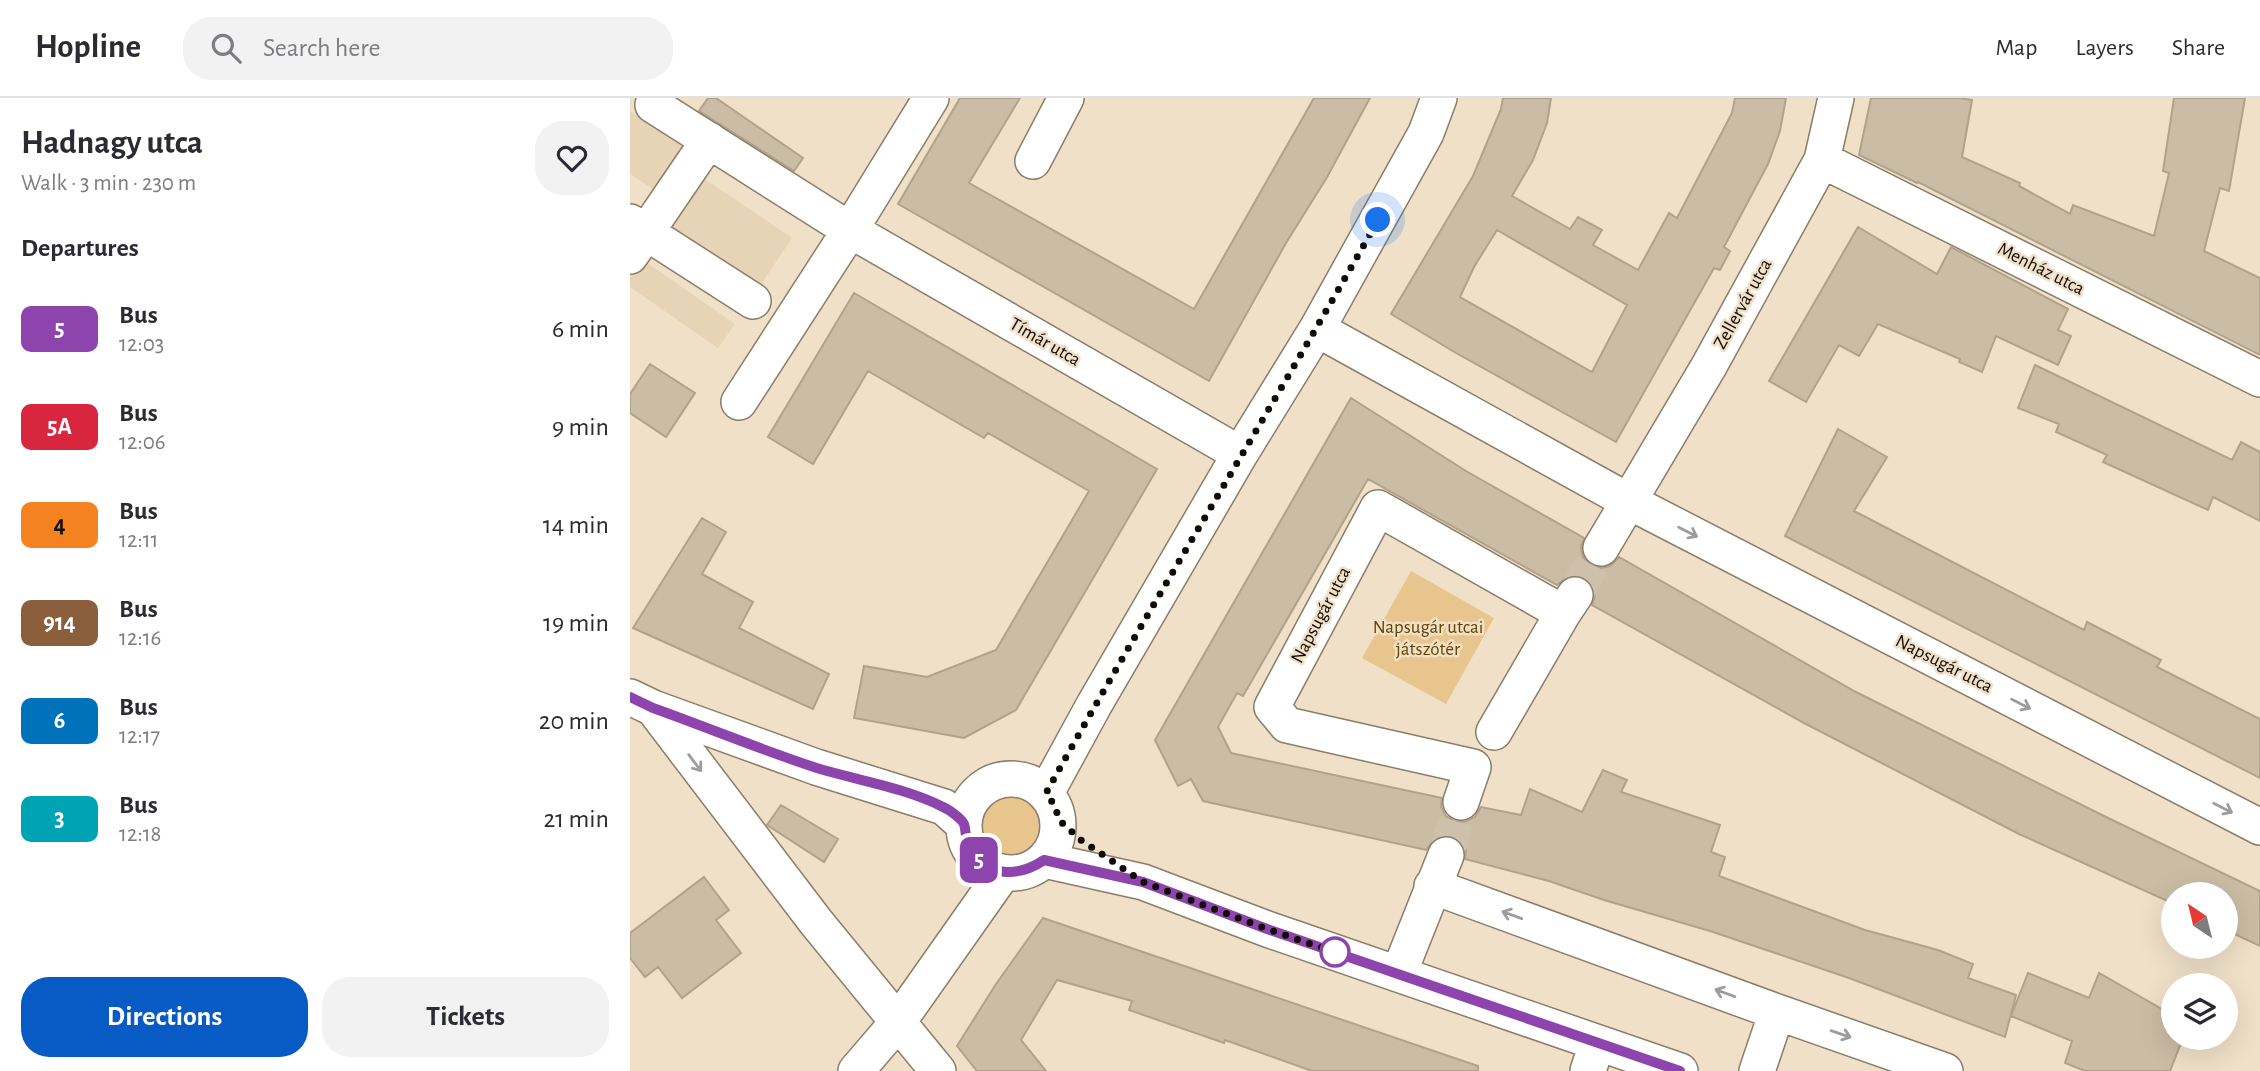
<!DOCTYPE html>
<meta charset="utf-8">
<style>
:root{--surface:#fff;--page:#f2f2f3;--text:#2b2b33;--muted:#7c7c81;--line:#e1e1e2;--accent:#085bc4}
body{margin:0;font-family:"Alegreya Sans",sans-serif;background:var(--page);color:var(--text);height:100vh;display:flex;flex-direction:column;font-size:26px;white-space:nowrap}
*{box-sizing:border-box;margin:0}
p{font-size:23px;color:var(--muted)}
.icon{flex:none;width:38px;height:38px;fill:none;stroke:currentColor;stroke-width:2;stroke-linecap:round;stroke-linejoin:round}
.map{position:relative;flex:1;overflow:hidden}
.panel{display:flex;flex-direction:column;background:var(--surface);width:630px}
.panel>*{flex:none}
.badge{padding:0 14px;border-radius:10px;font-size:24px;line-height:46px}
.needle{width:46px;rotate:325deg}
.controls{position:absolute;left:1531px;top:784px;display:grid;gap:14px}
.controls a{display:grid;place-items:center;width:77px;height:77px;border-radius:50%;background:var(--surface);box-shadow:0 7px 28px #0002;font-size:35px}
.you{position:absolute;width:35px;height:35px;margin:-18px;border:5px solid #fff;border-radius:50%;background:#1a73e8;box-shadow:0 0 0 10px #1a73e833}
.map>.badge{position:absolute;translate:-50% -50%;box-shadow:0 0 0 4px #fff}
h2{padding:0 21px;font-size:26px;line-height:63px}
.round{display:grid;place-items:center;flex:none;width:74px;height:74px;border-radius:28px;background:var(--page)}
.headline{display:flex;align-items:center;justify-content:space-between;height:119px;padding:0 21px}
h1{font-size:33px;font-weight:700;line-height:52px}
.button{display:flex;gap:14px;margin-top:auto;padding:14px 21px}
.button a{flex:1;height:80px;border-radius:28px;background:var(--accent);color:#fff;font-size:28px;font-weight:700;line-height:80px;text-align:center}
.button a+a{background:var(--page);color:var(--text)}
ul{padding:0;list-style:none}
li{display:flex;align-items:center;gap:21px;height:98px;padding:0 21px}
li div{flex:1}
li b{display:block;font-size:26px}
li em{font-style:normal}
li .badge{min-width:77px;font-weight:700;text-align:center}
header{display:flex;align-items:center;gap:42px;box-sizing:border-box;height:98px;padding:0 35px;background:var(--surface);border-bottom:2px solid var(--line)}
header strong{font-size:33px}
nav{display:flex;gap:38px;margin-inline-start:auto;font-size:24px}
.search{width:490px;height:63px;background:var(--page);display:flex;align-items:center;gap:18px;box-sizing:border-box;padding:0 24px;border-radius:28px;color:var(--muted);font-size:26px}
main{display:flex;flex:1;min-height:0}
.map>svg:first-child{display:block}
.built{fill:#e7d3b5}
.green{fill:#e9c58e}
.building{fill:#cbbca5;stroke:#b1a28b;stroke-width:2;fill-rule:evenodd}
.lines{fill:none;stroke-linecap:round;stroke-linejoin:round}
.minor-tunnel{stroke:#cec0ab;stroke-width:35;stroke-dasharray:35 18;stroke-linecap:butt}
.minor-casing{stroke:#8b7d67;stroke-width:38}
.minor{stroke:#fff;stroke-width:35}
.oneway{stroke:#9f9d9b}
.line-casing{stroke:#fff;stroke-width:16}
.line{stroke:#8e44ad;stroke-width:10}
.walk{stroke:#100b04;stroke-width:7;stroke-dasharray:0 12.6}
.stop-dot{fill:#fff;stroke:#8e44ad;stroke-width:3.5}
.labels{text-anchor:middle;dominant-baseline:central;stroke-width:5;stroke-linejoin:round;paint-order:stroke}
.street-label{font-size:19px;fill:#100b04;stroke:#f0e0c8}
.park-label{font-size:19px;fill:#644400;stroke:#f0e0c8}
</style>
<header>
<strong>Hopline</strong>
<div class="search"><svg class="icon" aria-label="search" viewBox="0 0 24 24"><circle cx="10" cy="10" r="6"/><path d="M15 15l6 6"/></svg>Search here</div>
<nav><a>Map</a><a>Layers</a><a>Share</a></nav>
</header>
<main>
<section class="panel">
<div class="headline"><div><h1>Hadnagy utca</h1><p>Walk · 3 min · 230 m</p></div><a class="round"><svg class="icon" aria-label="heart" viewBox="0 0 24 24"><path d="M12 20l-8-8c-3-5 5-10 8-4 3-6 11-1 8 4z"/></svg></a></div>
<h2>Departures</h2>
<ul>
<li><span class="badge" style="background:#8e44ad;color:#fff">5</span><div><b>Bus</b><p>12:03</p></div><em>6 min</em></li>
<li><span class="badge" style="background:#d7263d;color:#fff">5A</span><div><b>Bus</b><p>12:06</p></div><em>9 min</em></li>
<li><span class="badge" style="background:#f58220;color:#111">4</span><div><b>Bus</b><p>12:11</p></div><em>14 min</em></li>
<li><span class="badge" style="background:#8b5e3c;color:#fff">914</span><div><b>Bus</b><p>12:16</p></div><em>19 min</em></li>
<li><span class="badge" style="background:#0072bc;color:#fff">6</span><div><b>Bus</b><p>12:17</p></div><em>20 min</em></li>
<li><span class="badge" style="background:#00a3b4;color:#fff">3</span><div><b>Bus</b><p>12:18</p></div><em>21 min</em></li>
</ul>
<div class="button"><a>Directions</a><a>Tickets</a></div>
</section>
<div class="map">
<svg width="1630" height="973" viewBox="0 0 1630 973">
<rect width="100%" height="100%" fill="#f0e0c8"/>
<path class="built" d="M0,13L52,48L23,91L0,76Z
M69,77L162,140L130,188L35,125Z
M13,162L105,226L88,250L0,189V179Z"/>
<path class="green" d="M781,473L864,520L816,606L732,560Z
M348 728a33 33 0 1 1 66 0a33 33 0 1 1-66 0Z"/>
<path class="building" d="M78,0H86L173,60L164,73L69,13Z
M330,0H390L339,85L564,211L684,0H740L696,81L656,145L579,283L268,106Z
M873,0H921L917,25L903,62L882,98L940,131L948,119L972,132L963,147L1008,172L1039,115L1047,120L1102,15L1105,0H1156L1150,33L1138,66L1094,149L1100,153L1090,172L1084,170L986,344L826,255L761,216L843,78L871,11ZM867,132L997,207L962,274L830,199L844,169Z
M1241,0H1329L1342,2L1332,59L1390,85L1389,88L1440,116L1443,107L1524,138L1539,75L1533,73L1544,0H1615L1599,93L1590,90L1574,153L1630,180V257L1288,84L1287,85L1229,57Z
M1228,129L1307,176L1321,149L1438,211L1428,232L1441,238L1428,267L1366,238L1352,274L1329,264L1330,261L1248,226L1229,258L1209,247L1176,304L1139,283Z
M224,195L527,371L386,612L334,640L224,620L234,568L297,579L366,552L459,393L358,335L354,340L238,273L183,366L138,339Z
M20,266L65,295L36,339L0,315V296Z
M1405,267L1602,362L1611,344L1630,354V423L1583,399L1578,412L1473,364L1477,357L1426,334L1429,326L1388,310Z
M721,300L836,373L954,440L951,449L953,459L961,468L971,470L980,468L989,459L1226,594L1472,717L1630,793V848L1596,832V796H1544V806L1389,736L1174,625L962,507L965,498L963,489L956,480L946,477L937,479L927,487L738,381L613,598L607,595L588,629L601,655L812,700L811,709L816,718L824,723L834,724L845,719L851,709L891,717L900,691L952,714L973,672L997,682L991,694L1090,727L1081,754L1095,759L1089,778L1235,832L1308,852L1343,866L1338,880L1386,897L1375,939L1219,880L1080,833L974,802L919,783L835,761L836,753L832,745L823,738L812,737L804,741L796,752L573,703L561,681L548,688L525,642Z
M1208,331L1257,359L1224,413L1454,532L1457,524L1531,562L1527,569L1630,621V680L1155,438Z
M72,420L96,434L72,476L123,504L109,530L199,576L183,611L3,530Z
M151,707L208,741L194,764L137,727Z
M74,779L99,812L86,822L111,855L52,900L28,869L15,879L0,860V835Z
M413,820L848,968V973H682L595,942L594,945L499,912L502,903L427,882L391,942L416,973H347L327,948L366,886Z
M1398,875L1459,900L1469,875L1544,918V940H1553L1540,973H1455L1435,965L1442,943L1381,918Z"/>
<g class="lines">
<path class="minor-tunnel" d="M945,497L971,450
M816,757L831,704"/>
<defs>
<path id="minor" d="M23,7L220,132L610,356
M1192,62L1630,281
M403,63L436,0
M0,124L123,203
M0,158L79,42
M687,231L998,403L1630,729
M109,304L220,132L301,0
M971,450L1079,268L1192,62L1206,0
M0,599L23,610L186,669L314,709L333,726
M23,610L186,824L308,973
M864,634L933,515
M334 728a47 47 0 1 1 94 0a47 47 0 1 1-94 0Z
M416,695L464,607L610,356L687,231L796,35L809,0
M831,704L843,669L657,627L642,609L748,410L933,515L945,497
M414,762L513,784L637,831L1050,973
M802,788L1147,914L1127,973
M769,875L816,757
M1147,914L1315,973
M226,973L268,924L373,775
M958,973L967,945"/>
</defs>
<use href="#minor" class="minor-casing"/>
<use href="#minor" class="minor"/>
</g>
<defs><path id="oneway-shaft" d="M-6 0H5M1.5-3L5.5 0L1.5 3" fill="none" stroke-width="1.6" stroke-linecap="round" stroke-linejoin="round" transform="scale(1.75)"/></defs>
<g class="oneway">
<use href="#oneway-shaft" transform="translate(1058 434) rotate(27)"/>
<use href="#oneway-shaft" transform="translate(1391 606) rotate(27)"/>
<use href="#oneway-shaft" transform="translate(65 665) rotate(53)"/>
<use href="#oneway-shaft" transform="translate(1593 710) rotate(27)"/>
<use href="#oneway-shaft" transform="translate(882 817) rotate(-160)"/>
<use href="#oneway-shaft" transform="translate(1095 895) rotate(-160)"/>
<use href="#oneway-shaft" transform="translate(1211 936) rotate(19)"/>
</g>
<g class="lines">
<defs>
<path id="line" d="M0,599L23,610C79,630 134,653 190,671C228,682 278,691 313,709C318,711 331,720 334,726C336,731 335,743 340,751C357,780 389,779 414,762L513,784L637,831L1050,973"/>
</defs>
<use href="#line" class="line-casing"/>
<use href="#line" class="line"/>
<path class="walk" d="M705,854L716,858L637,831L513,784L451,742L429,722L425,708L416,695C523,502 640,314 748,122"/>
</g>
<circle class="stop-dot" cx="705" cy="854" r="14"/>
<g class="labels">
<g class="street-label">
<text transform="translate(1411 171) rotate(27)">Menház utca</text>
<text transform="translate(1113 206) rotate(-61)">Zellervár utca</text>
<text transform="translate(415 244) rotate(30)">Tímár utca</text>
<text transform="translate(691 517) rotate(-62)">Napsugár utca</text>
<text transform="translate(1314 566) rotate(27)">Napsugár utca</text>
</g>
<g class="park-label">
<text x="798" y="529">Napsugár utcai<tspan x="798" dy="22">játszótér</tspan></text>
</g>
</g>
</svg>
<div class="controls">
<a><svg class="needle" viewBox="-14 -14 28 28"><path d="M0-13l5 13h-10z" fill="#e53935"/><path d="M0 13l5-13h-10z" fill="#7c7c81"/></svg></a>
<a><svg class="icon" aria-label="layers" viewBox="0 0 24 24"><path d="M12 4l9 5-9 5-9-5zM3 14l9 5 9-5"/></svg></a>
</div>
<div class="you" style="left:748px;top:122px"></div>
<b class="badge" style="left:349px;top:762px;background:#8e44ad;color:#fff">5</b>
</div>
</main>
